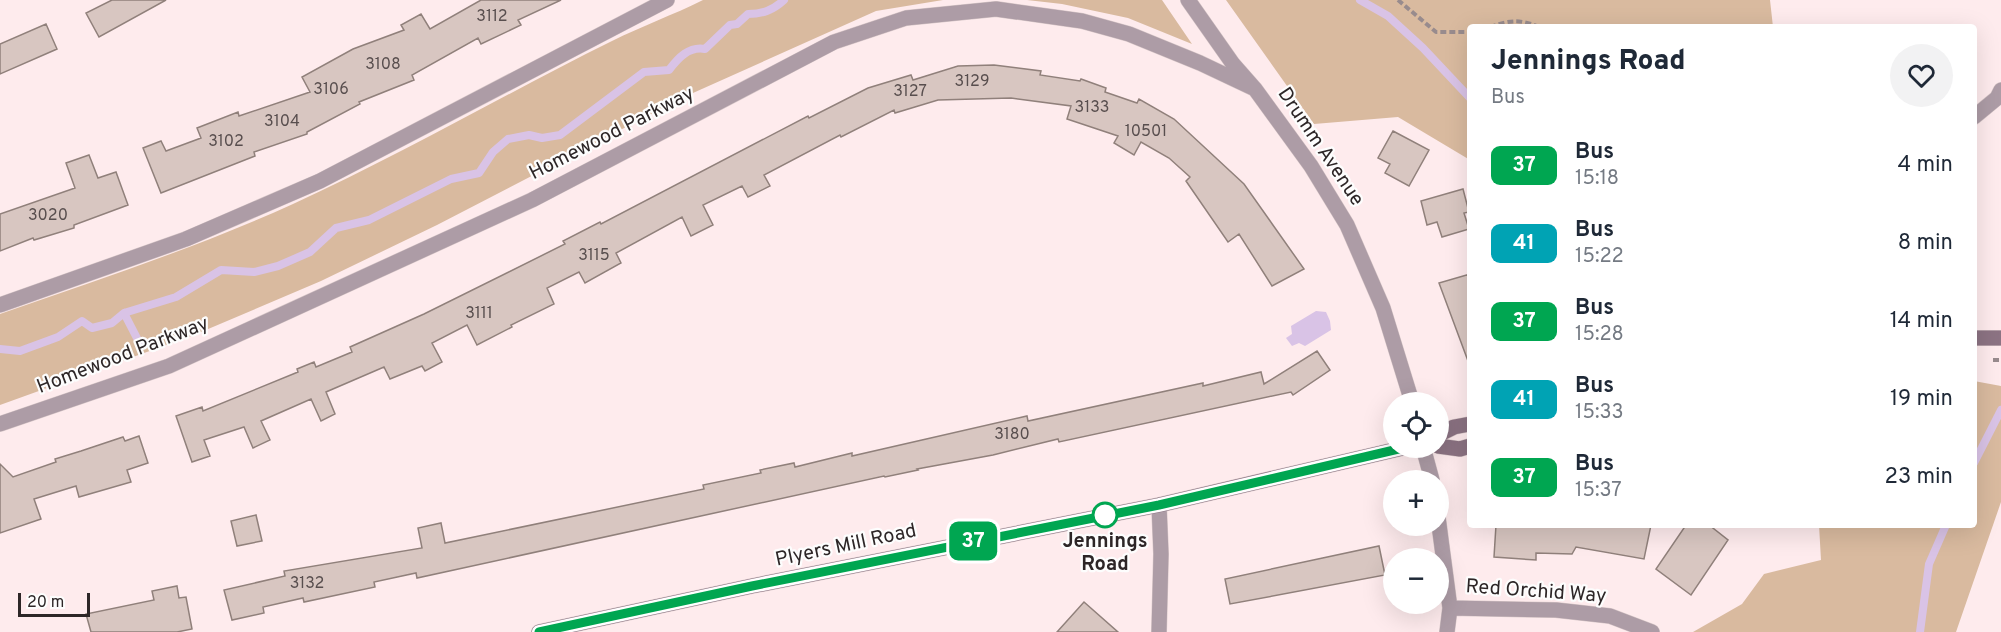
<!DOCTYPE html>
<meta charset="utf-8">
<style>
:root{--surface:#fff;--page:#f2f2f3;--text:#1f2937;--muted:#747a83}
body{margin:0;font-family:Overpass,sans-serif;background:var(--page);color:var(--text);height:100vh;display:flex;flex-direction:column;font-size:22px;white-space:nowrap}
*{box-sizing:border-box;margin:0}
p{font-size:20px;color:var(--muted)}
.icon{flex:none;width:33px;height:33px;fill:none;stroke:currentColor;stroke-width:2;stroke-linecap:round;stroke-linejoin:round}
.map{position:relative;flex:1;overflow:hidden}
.drawer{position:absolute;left:1467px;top:24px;width:510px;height:504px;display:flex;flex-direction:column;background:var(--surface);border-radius:6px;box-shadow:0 6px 24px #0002}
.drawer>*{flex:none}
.badge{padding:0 12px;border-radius:9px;font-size:21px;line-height:39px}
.tools{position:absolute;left:1383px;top:392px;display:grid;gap:12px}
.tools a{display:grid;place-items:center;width:66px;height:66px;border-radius:50%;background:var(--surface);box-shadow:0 6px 24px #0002;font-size:30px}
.scale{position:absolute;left:18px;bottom:15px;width:72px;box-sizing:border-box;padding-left:6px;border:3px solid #2d2627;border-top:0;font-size:16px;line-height:21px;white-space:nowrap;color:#2d2627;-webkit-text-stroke:4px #fdfdfd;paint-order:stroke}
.map>.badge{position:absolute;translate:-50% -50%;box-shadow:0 0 0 3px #fff}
.round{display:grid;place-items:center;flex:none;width:63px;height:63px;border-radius:32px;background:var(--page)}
.overview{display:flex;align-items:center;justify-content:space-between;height:102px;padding:0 24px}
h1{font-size:28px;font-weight:800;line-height:45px}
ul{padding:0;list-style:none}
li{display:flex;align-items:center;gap:18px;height:78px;padding:0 24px}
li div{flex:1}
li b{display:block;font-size:22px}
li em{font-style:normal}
li .badge{min-width:66px;font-weight:700;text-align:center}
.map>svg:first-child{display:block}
.green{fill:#d9ba9f}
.water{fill:#d9c3e6}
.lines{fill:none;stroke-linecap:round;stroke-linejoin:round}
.stream{stroke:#d9c3e6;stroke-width:8}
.building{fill:#d8c6c1;stroke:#90807b;stroke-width:1.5}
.street-casing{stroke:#d8c8c9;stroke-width:16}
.secondary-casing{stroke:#d8c8c9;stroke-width:16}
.path{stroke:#988b8d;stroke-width:4;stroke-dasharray:6 3;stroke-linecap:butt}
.street{stroke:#ad9ca6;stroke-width:15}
.secondary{stroke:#8c7383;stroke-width:15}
.line-casing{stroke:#fff;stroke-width:14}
.line{stroke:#00a651;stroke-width:9}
.stop-dot{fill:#fff;stroke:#00a651;stroke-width:3}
.labels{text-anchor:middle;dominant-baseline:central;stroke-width:4.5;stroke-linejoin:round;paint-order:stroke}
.number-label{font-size:16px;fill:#584e4e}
.street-label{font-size:20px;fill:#2d2627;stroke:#fdfdfd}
.stop-label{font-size:20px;font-weight:bold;fill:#2d2627;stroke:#fdfdfd}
</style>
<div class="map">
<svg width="2001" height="632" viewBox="0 0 2001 632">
<rect width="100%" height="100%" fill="#feebed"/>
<path class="green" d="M703,0H943L876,11L684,97L437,225L321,281L194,335L0,405V314C98,280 198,247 293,204C402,154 505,94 612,41C642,26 673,15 703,0Z
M1027,0H1162L1192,44L1128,18L1062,4Z
M1226,0H1770L1773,27H1470V160L1398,117L1314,124Z
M1974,381L2001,386V502L1956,632H1693L1742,604L1764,574L1821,560L1819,525H1974Z"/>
<path class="water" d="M1316,311L1326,312L1330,321L1331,330L1305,346L1299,343L1292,346L1286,338L1292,334L1291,326Z"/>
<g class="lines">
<path class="stream" d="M1360,0L1388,16L1423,48L1470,98
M124,313L140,344
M0,349L20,351L58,337L82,321L92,328L112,323L124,313L176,297L221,270L254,272L278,266L310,252L336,228L369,220L451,179L479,173L493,152L508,139L529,135L542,138L560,135L644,72L669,70C678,58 689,46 705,49L730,25L737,24L748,14C763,14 773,10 784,0
M1974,463L2001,410
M1920,632L1929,564L1946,525"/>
</g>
<path class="building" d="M112,0H166L99,37L86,13Z
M481,0H561L518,20L521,25L481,44L478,38L412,75L414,80L359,102L360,104L307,132V134L254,152L255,156L161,193L143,148L161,141L166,151L201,138L197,128L238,112L239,116L310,92L302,77L353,49L404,30L401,25L421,14L430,29Z
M46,24L57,49L0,74V44Z
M994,65L1041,71L1040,75L1080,81L1081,79L1106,88L1105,92L1137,103L1139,99L1174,119L1244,184L1304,269L1272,286L1239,234L1228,242L1186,181L1190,177L1169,158L1141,142L1134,155L1114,143L1118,136L1067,119L1071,106L1011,98L938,100L895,113L894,110L841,137L840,135L764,175L770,186L748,197L742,186L703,205L713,225L691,236L682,217L616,253L621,263L585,283L579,272L547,288L554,304L511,325L512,327L477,345L467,325L432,343L442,362L425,371L422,366L390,379L384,367L326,392L335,414L321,421L311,399L261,421L270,440L253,448L244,427L204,440L210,456L192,462L176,416L202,407L203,411L298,372L297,369L314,362L316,367L352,352L350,347L424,314L565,244L563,241L600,222L601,224L808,116L809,118L868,88L911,75L913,80L958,66Z
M1393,131L1429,150L1409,186L1385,173L1390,164L1378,158Z
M89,155L98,178L116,172L128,205L74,225V228L34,240L33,238L0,251V214L75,188L66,163Z
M1463,189L1469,212L1464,213L1469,229L1442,237L1437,222L1427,225L1421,201Z
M1470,274V360L1468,361L1439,283Z
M1317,351L1330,370L1293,395L1291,392L1059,442L1058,439L993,455L917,469L918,470L885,477L884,476L417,578L416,573L374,582L375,587L304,602L303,598L263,607L264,613L232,620L224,590L285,576L284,571L422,548L418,528L441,523L445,543L704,489L703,485L761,473L760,470L794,463L795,467L852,453V456L1027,416L1028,421L1203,383V386L1261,372L1264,384Z
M139,436L148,463L127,470L131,482L79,497L76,486L34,499L41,519L0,533V464L13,477L56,462L55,459L81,451L123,437L125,441Z
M256,515L262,541L237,546L231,521Z
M1496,525H1651L1644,559L1576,547L1572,554L1536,553V560L1494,557Z
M1686,525H1709L1728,540L1691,595L1656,569Z
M1379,546L1385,575L1230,604L1225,579Z
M177,586L179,598L186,597L192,629L177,632H91L86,614L154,600L152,591Z
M1084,602L1118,632H1057Z"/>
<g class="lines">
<defs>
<path id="street" d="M1188,0L1233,64L1255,89L1311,166L1347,225L1383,308L1412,402
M1974,117L1997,98L2001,90
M0,305L186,239L320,181L667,0
M0,424L169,366L532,200L834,42L906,18L996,9L1082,21L1129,34L1200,63L1255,89
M1423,447L1432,480
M1438,517L1450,608L1447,632
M1450,608L1556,610L1610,616L1652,632
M1159,632L1161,554L1159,505"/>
<path id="secondary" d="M1974,338H2001
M1438,435L1454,427L1470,424
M1438,446L1460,449L1470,446
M539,632L752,586L1159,505L1407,447"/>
</defs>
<use href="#street" class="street-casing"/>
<use href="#secondary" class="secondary-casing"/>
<path class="path" d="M1398,0L1436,32H1470
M1490,27C1510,20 1520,19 1539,27
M1993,360H2001"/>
<use href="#street" class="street"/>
<use href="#secondary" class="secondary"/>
</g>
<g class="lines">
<defs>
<path id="line" d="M539,632L752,586L1159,505L1407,447"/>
</defs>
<use href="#line" class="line-casing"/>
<use href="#line" class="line"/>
</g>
<circle class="stop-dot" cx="1105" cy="515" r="12"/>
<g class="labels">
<g class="number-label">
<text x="492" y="17">3112</text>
<text x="383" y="65">3108</text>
<text x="972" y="82">3129</text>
<text x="331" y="90">3106</text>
<text x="910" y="92">3127</text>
<text x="1092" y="108">3133</text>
<text x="282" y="122">3104</text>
<text x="1146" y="132">10501</text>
<text x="226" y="142">3102</text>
<text x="48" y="216">3020</text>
<text x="594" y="256">3115</text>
<text x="479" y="314">3111</text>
<text x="1012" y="435">3180</text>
<text x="307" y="584">3132</text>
</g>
<g class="street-label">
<text transform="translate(612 134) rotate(-27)">Homewood Parkway</text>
<text transform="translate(1320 147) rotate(56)">Drumm Avenue</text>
<text transform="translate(123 356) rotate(-21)">Homewood Parkway</text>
<text transform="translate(846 546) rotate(-12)">Plyers Mill Road</text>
<text transform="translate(1536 592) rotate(4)">Red Orchid Way</text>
</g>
<g class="stop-label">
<text x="1105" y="542">Jennings<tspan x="1105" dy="23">Road</tspan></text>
</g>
</g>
</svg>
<div class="tools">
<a><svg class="icon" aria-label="locate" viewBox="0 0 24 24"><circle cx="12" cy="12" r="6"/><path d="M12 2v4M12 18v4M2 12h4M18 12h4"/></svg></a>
<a>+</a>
<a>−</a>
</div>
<div class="scale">20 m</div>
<b class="badge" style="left:973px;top:541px;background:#00a651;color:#fff">37</b>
<section class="drawer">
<div class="overview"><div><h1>Jennings Road</h1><p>Bus</p></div><a class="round"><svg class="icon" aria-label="heart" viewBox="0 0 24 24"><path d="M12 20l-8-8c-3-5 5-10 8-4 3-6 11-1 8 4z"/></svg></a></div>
<ul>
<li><span class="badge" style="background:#00a651;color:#fff">37</span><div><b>Bus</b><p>15:18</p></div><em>4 min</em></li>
<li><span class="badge" style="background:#00a3b4;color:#fff">41</span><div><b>Bus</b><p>15:22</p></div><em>8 min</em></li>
<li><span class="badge" style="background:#00a651;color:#fff">37</span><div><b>Bus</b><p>15:28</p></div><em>14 min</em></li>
<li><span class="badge" style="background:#00a3b4;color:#fff">41</span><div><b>Bus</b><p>15:33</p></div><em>19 min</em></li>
<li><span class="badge" style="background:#00a651;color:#fff">37</span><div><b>Bus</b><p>15:37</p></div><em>23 min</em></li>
</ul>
</section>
</div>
